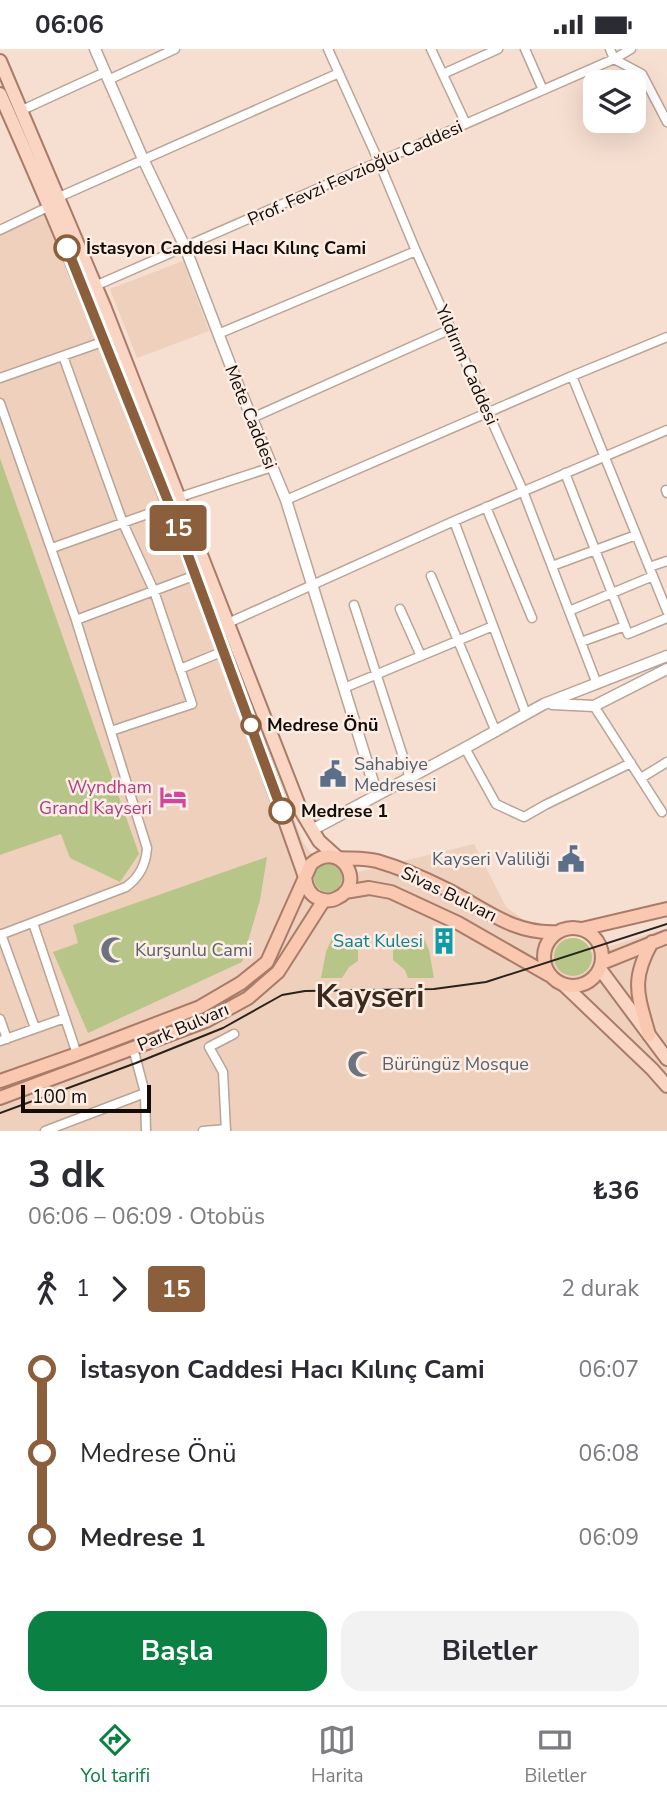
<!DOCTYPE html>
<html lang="tr">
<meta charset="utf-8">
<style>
:root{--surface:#fff;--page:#f2f2f3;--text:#2b2b33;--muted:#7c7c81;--line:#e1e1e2;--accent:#0b8043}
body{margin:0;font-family:"Nunito Sans",sans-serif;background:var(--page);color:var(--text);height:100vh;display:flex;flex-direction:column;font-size:26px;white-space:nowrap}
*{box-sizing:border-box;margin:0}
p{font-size:23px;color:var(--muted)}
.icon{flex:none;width:38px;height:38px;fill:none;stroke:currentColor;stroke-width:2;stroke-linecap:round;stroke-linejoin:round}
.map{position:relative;height:1082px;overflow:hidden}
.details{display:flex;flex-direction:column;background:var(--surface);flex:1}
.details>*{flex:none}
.badge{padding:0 14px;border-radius:5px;font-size:24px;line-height:46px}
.tools{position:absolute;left:583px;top:21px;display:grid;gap:14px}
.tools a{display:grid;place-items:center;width:63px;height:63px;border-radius:14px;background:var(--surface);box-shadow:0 7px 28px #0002;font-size:35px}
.scale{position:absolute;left:21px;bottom:18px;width:130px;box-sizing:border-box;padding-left:7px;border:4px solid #130c07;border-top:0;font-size:19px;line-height:24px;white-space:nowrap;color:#130c07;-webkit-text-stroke:5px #fceee5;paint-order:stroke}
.map>.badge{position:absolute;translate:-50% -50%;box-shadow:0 0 0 4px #fff}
.legs{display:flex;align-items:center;gap:10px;height:77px;padding:0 28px;font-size:23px}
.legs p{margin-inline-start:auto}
.head{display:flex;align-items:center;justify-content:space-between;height:119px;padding:0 28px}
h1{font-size:38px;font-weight:700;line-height:52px}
.action{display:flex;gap:14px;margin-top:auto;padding:14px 28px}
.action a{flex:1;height:80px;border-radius:21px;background:var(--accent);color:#fff;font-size:28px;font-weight:700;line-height:80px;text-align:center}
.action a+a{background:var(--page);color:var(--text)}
ul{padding:0 28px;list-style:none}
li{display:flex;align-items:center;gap:24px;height:84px;font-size:26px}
li i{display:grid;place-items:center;width:10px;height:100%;margin:0 9px;background:currentColor}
li i::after{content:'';width:18px;height:18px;margin:-9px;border:5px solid;border-radius:50%;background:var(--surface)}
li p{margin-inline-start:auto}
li:first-child i{background:linear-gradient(#0000 50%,currentColor 0)}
li:last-child i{background:linear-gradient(currentColor 50%,#0000 0)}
.status{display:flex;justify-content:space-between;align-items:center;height:49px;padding:0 35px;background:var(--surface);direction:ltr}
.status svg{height:19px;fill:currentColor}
.tabs{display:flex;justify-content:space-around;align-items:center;height:98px;border-top:2px solid var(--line);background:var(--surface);font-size:19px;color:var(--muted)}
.tabs a{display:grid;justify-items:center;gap:4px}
.tabs .selected{color:var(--accent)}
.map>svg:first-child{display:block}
.built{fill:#eed0bd}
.green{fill:#b7c688}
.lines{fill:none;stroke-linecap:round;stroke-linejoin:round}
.minor-casing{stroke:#b9a496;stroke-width:11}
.tertiary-casing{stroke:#b9a496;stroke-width:13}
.primary-casing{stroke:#a87c68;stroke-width:16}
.trunk-casing{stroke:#a87c68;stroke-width:16}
.minor{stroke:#fff;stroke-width:8}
.tertiary{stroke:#fff;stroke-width:10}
.primary{stroke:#fbd5c4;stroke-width:12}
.trunk{stroke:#fac7b0;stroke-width:12}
.tram{stroke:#2b221c;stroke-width:2}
.line-1-casing{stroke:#fff;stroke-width:16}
.line-1{stroke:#8b5e3c;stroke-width:10}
.stop-1-dot{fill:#fff;stroke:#8b5e3c;stroke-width:3.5}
.labels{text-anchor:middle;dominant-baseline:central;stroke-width:5;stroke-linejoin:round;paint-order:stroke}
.street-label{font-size:18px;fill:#130c07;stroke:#fceee5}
.stop-label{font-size:18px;font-weight:bold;fill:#130c07;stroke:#fceee5;text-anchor:start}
.service-label{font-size:18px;fill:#4e5e75;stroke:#fceee5;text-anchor:start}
.hotel-label{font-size:18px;fill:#b23c85;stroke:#fceee5;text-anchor:end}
.culture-label{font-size:18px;fill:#0d838f;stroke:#fceee5;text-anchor:end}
.worship-label{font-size:18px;fill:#5b616d;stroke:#fceee5;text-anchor:start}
.town-label{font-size:32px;font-weight:bold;fill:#3b2a1e;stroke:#fceee5}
</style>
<div class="status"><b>06:06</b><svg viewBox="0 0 49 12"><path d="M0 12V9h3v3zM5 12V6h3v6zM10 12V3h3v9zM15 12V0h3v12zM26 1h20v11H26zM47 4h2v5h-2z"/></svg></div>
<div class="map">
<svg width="667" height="1082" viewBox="0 0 667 1082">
<rect width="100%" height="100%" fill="#f6ded0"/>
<path class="built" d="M55,157L105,276L303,793L329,830L474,795L506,858L523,870L532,873L539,876L561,875L574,909L667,879V1082H0V806L61,785L138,805L0,409V182Z
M183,212L209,282L137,309L110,240Z"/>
<path class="green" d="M0,409L139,805L120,833L70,809L61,785L0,806Z
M267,808L260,851L242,913L88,984L53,903L78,894L73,876Z
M314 829a14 14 0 1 1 28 0a14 14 0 1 1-28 0Z
M422,885L429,901L434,929H408L405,921L393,911V894L406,892Z
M333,887L358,895V912L349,918L342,929H321L326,903Z
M554 908a19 19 0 1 1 38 0a19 19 0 1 1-38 0Z"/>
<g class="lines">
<defs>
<path id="minor" d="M328,0L379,113L416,202L523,442L597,635
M431,0L466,75
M525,0L543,41
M610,0L614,10L642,25L667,73
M443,25L498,0
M108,31L175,0
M20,62L105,23
M59,148L339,24
M0,181L50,157
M95,237L614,10L631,0
M218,285L416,202
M63,307L123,474L154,542L192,655L111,682
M572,327L667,562
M0,329L105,292
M0,354L76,571L147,799C146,815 140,828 126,838L0,886
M252,369L451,280
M565,424L628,585L667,569
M666,441L667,444
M180,448L272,418
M286,451L572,327L667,288
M486,458L532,569
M454,472L526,665
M52,499L170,457
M552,517L636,486
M649,518L667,512
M431,527L496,683
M354,556L410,729
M400,560L421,607
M569,562L653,527
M76,571L196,526
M228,574L454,472L667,381
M581,593L625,577
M180,620L224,602
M344,639L493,577
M594,657L662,763
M465,699L496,755L524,768L545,756L631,714
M641,729L667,713
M33,874L77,1005
M1,885L35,979
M0,970L7,990
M0,992L65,969
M133,999L145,1044L146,1082
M45,1082L145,1044
M203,1082L226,1080
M226,1082L223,1023L209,998L234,985"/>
<path id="tertiary" d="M95,0L143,110L185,198L238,336L286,451L377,746
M552,655L594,657L667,620
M312,781L465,699L544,655L667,607"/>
<path id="primary" d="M0,12L104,257L301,762L319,792L338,809
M0,45C114,301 212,564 305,828
M600,920L667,1010
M564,936L652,1020L667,1037"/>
<path id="trunk" d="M338,809C351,810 365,809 377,812C401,819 426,830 448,841C485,860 514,886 558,883
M345,843L369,839L391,843L458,874L549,926
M544 908a29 29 0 1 1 58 0a29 29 0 1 1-58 0Z
M582,880L667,860
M602,914L667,888
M649,986C638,946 630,932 652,893
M0,1032L77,1005L200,958L241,934L267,913L311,815C341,789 367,836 337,849C332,852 326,852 320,850C310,847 306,838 305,828
M0,1049L206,972L248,949L278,923L324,851"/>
</defs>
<use href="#minor" class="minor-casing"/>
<use href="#tertiary" class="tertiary-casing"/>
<use href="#primary" class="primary-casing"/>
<use href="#trunk" class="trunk-casing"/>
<use href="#minor" class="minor"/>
<use href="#tertiary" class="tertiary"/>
<use href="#primary" class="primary"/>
<use href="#trunk" class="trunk"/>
<path class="tram" d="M0,1064L136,1014L223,979L282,946L305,942L434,940L486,933L667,875"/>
</g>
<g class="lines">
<defs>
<path id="line-1" d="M67,199L170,457L282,762"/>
</defs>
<use href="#line-1" class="line-1-casing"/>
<use href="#line-1" class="line-1"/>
</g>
<defs>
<symbol id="civic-bare" viewBox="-9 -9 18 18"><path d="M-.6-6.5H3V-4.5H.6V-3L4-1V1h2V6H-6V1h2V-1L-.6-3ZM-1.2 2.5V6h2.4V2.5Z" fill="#5c6f8a" stroke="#fceee5" stroke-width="2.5" paint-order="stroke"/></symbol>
<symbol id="hotel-bare" viewBox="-9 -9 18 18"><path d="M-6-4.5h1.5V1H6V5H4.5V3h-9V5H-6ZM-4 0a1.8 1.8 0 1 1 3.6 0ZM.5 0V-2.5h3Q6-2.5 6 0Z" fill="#d1479c" stroke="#fceee5" stroke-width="2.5" paint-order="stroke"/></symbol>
<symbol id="building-bare" viewBox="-9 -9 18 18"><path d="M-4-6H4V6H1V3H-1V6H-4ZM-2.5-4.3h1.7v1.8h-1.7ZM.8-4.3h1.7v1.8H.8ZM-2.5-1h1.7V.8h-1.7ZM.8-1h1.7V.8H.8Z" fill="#0f9aa8" stroke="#fceee5" stroke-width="2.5" paint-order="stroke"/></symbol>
<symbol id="mosque-bare" viewBox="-9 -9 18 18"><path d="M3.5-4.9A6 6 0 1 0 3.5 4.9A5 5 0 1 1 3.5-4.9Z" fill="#6b7280" stroke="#fceee5" stroke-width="2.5" paint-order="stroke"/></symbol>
</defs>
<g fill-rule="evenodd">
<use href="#civic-bare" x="314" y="706" width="38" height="38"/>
<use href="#hotel-bare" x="154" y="729" width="38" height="38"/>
<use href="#civic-bare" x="552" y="791" width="38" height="38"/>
<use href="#building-bare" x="425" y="873" width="38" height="38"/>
<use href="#mosque-bare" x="95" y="882" width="38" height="38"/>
<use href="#mosque-bare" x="342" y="996" width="38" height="38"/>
</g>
<g class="stop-1-dot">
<circle cx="67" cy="199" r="12"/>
<circle cx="251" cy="676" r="9"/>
<circle cx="282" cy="762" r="12"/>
</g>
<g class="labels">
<g class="street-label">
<text transform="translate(355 124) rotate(-24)">Prof. Fevzi Fevzioğlu Caddesi</text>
<text transform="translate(467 316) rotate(66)">Yıldırım Caddesi</text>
<text transform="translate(251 368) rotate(68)">Mete Caddesi</text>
<text transform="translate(449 845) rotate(26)">Sivas Bulvarı</text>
<text transform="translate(183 978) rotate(-23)">Park Bulvarı</text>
</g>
<g class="stop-label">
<text x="86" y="199">İstasyon Caddesi Hacı Kılınç Cami</text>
<text x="267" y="676">Medrese Önü</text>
<text x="301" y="762">Medrese 1</text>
</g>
<g class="service-label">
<text x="354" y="715">Sahabiye<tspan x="354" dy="21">Medresesi</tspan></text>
<text x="550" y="810" text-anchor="end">Kayseri Valiliği</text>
</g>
<g class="hotel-label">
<text x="152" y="738">Wyndham<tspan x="152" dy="21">Grand Kayseri</tspan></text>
</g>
<g class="culture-label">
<text x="423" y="892">Saat Kulesi</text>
</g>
<g class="worship-label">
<text x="135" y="901">Kurşunlu Cami</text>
<text x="382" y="1015">Bürüngüz Mosque</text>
</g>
<g class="town-label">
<text x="370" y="947">Kayseri</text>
</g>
</g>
</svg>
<div class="tools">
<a><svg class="icon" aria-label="layers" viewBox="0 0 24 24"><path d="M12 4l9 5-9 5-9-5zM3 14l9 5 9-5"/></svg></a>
</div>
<div class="scale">100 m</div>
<b class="badge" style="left:178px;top:479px;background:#8b5e3c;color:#fff">15</b>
</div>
<section class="details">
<div class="head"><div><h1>3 dk</h1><p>06:06 – 06:09 · Otobüs</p></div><b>₺36</b></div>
<div class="legs"><svg class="icon" aria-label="walk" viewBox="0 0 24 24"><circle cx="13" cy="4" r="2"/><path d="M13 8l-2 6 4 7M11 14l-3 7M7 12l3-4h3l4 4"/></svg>1<svg class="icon" aria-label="forward" viewBox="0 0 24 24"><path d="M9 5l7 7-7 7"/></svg><b class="badge" style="background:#8b5e3c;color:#fff">15</b><p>2 durak</p></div>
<ul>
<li><i style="color:#8b5e3c"></i><b>İstasyon Caddesi Hacı Kılınç Cami</b><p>06:07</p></li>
<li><i style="color:#8b5e3c"></i><span>Medrese Önü</span><p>06:08</p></li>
<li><i style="color:#8b5e3c"></i><b>Medrese 1</b><p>06:09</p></li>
</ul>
<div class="action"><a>Başla</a><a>Biletler</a></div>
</section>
<nav class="tabs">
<a class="selected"><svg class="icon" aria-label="directions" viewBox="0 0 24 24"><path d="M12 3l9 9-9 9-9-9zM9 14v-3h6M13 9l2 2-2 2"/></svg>Yol tarifi</a>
<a><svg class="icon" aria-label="map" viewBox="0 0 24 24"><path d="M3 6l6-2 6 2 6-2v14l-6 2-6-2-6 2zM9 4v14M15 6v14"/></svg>Harita</a>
<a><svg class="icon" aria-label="tickets" viewBox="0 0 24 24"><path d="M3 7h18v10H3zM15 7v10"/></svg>Biletler</a>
</nav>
